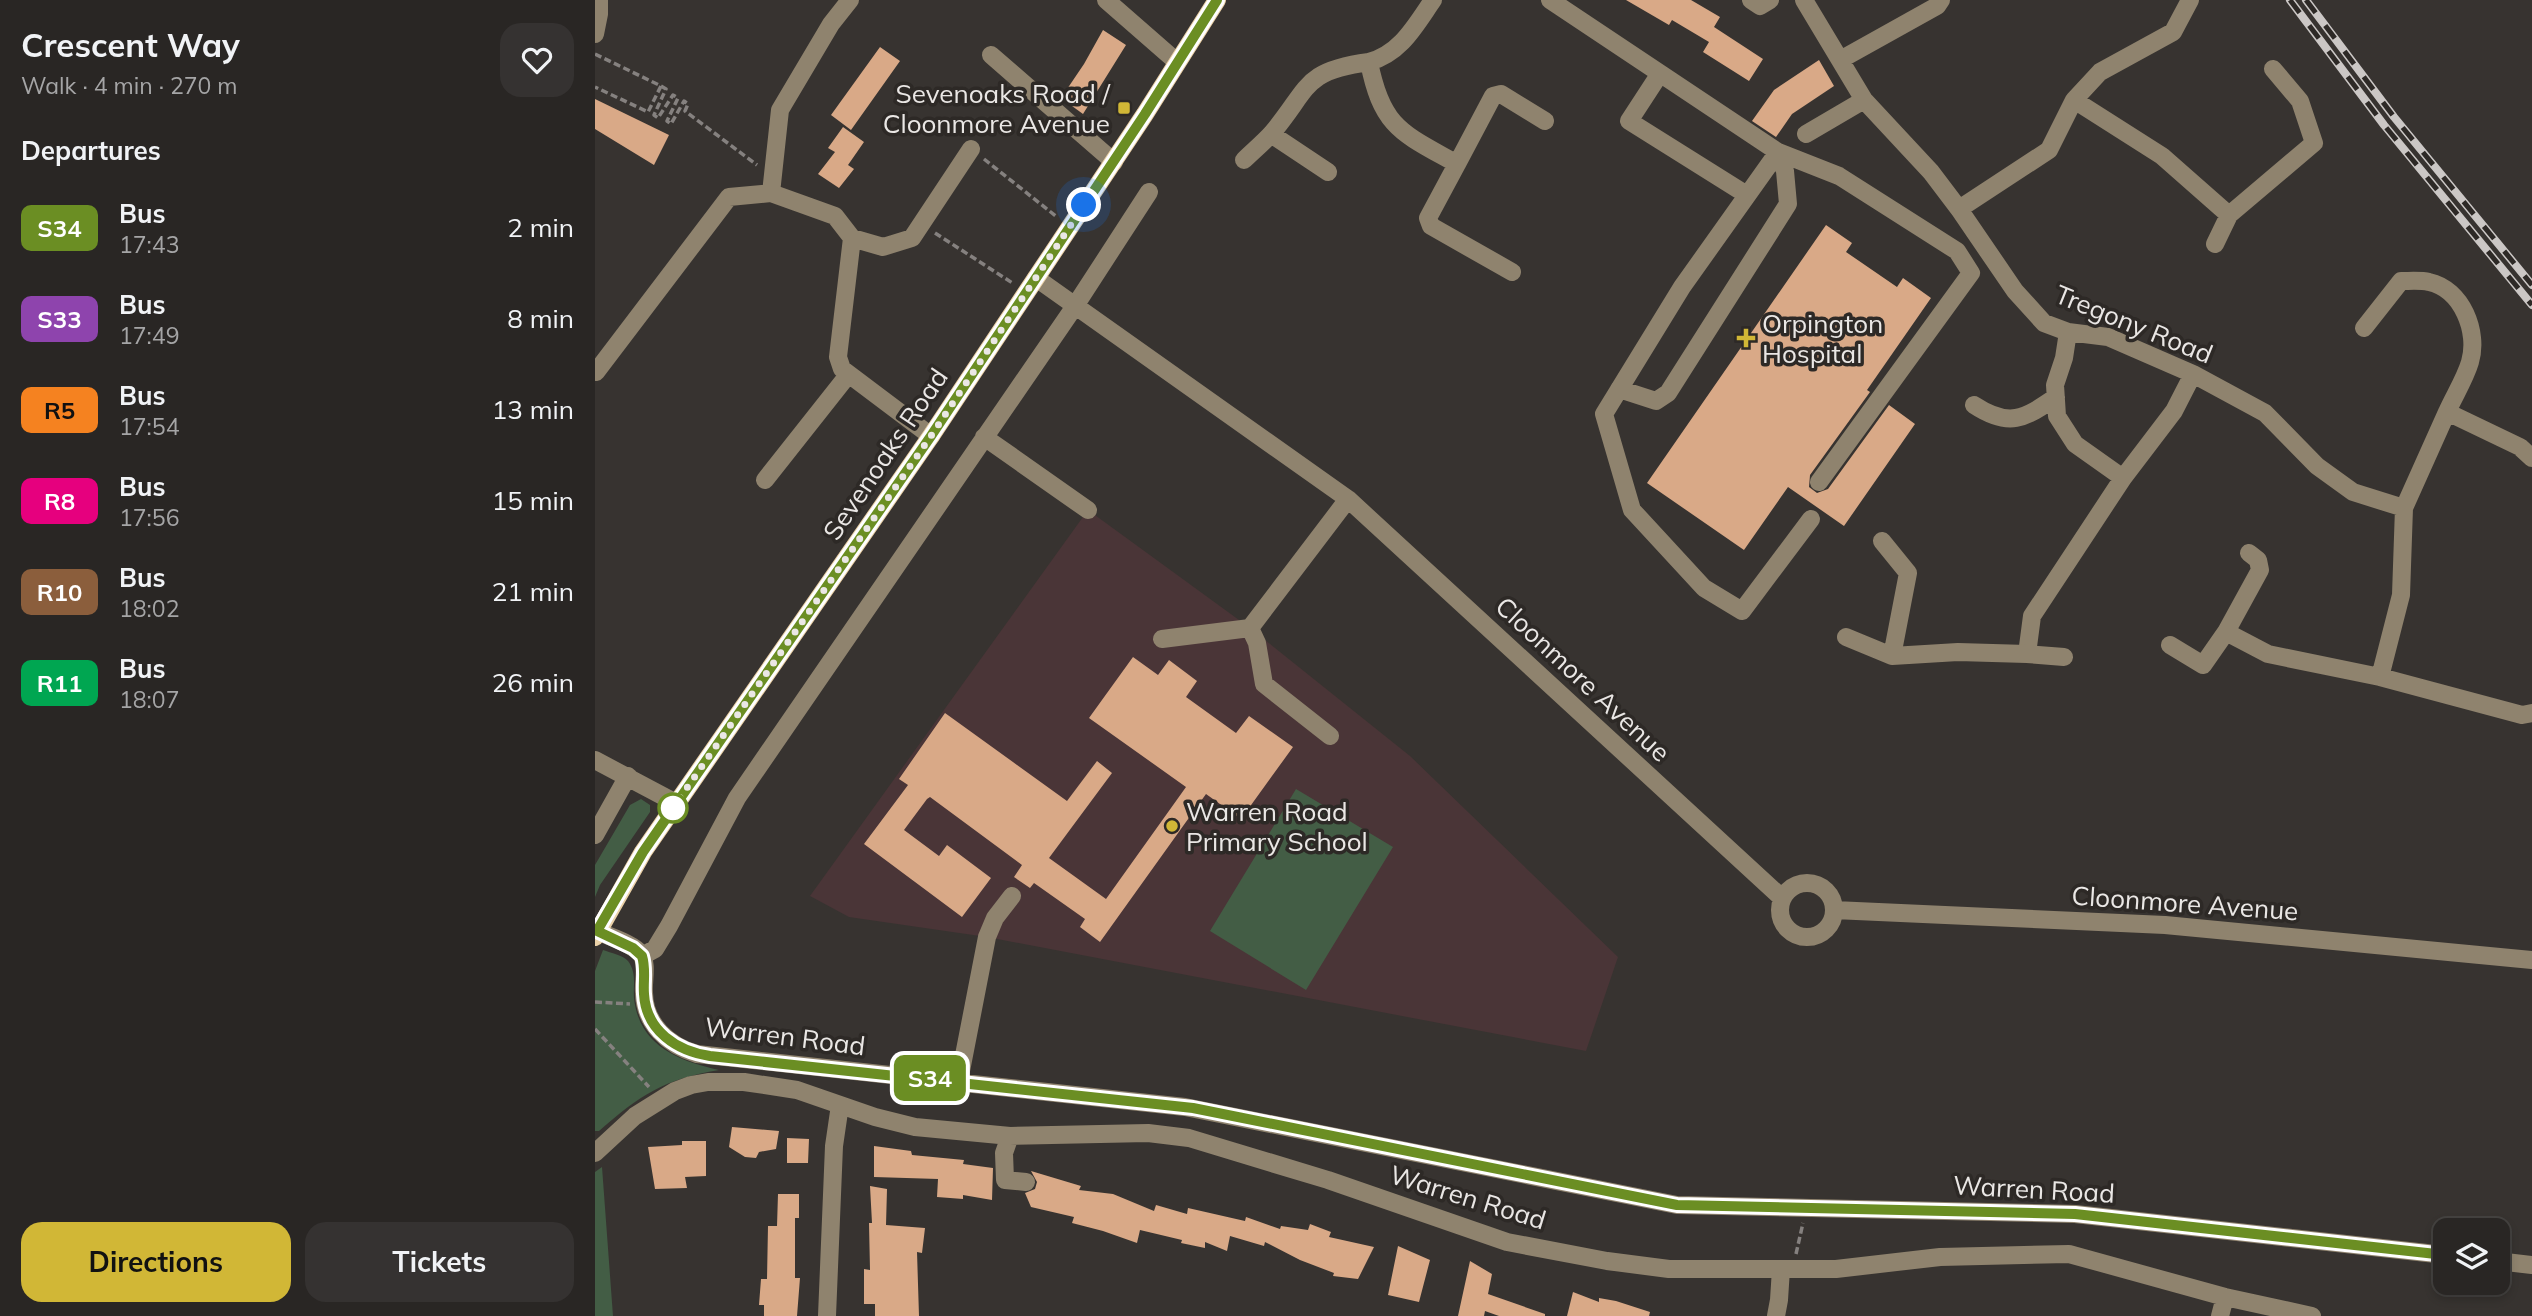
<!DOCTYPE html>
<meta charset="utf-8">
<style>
:root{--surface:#292624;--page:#353231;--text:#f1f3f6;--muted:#a5a5a6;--line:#454341;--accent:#d1b736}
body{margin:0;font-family:Mulish,sans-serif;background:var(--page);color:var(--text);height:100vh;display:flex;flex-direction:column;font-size:26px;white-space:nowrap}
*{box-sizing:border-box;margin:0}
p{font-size:23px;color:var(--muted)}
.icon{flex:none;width:38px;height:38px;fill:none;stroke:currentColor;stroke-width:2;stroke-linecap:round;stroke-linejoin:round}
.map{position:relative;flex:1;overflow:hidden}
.sheet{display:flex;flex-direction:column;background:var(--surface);width:595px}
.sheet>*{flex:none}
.badge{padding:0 14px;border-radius:10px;font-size:24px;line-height:46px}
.tools{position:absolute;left:1838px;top:1218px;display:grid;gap:14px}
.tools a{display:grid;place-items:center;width:77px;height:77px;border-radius:14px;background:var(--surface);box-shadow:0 4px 10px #0003,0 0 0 2px var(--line);font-size:35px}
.you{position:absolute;width:35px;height:35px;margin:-18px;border:5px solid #fff;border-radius:50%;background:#1a73e8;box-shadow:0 0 0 10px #1a73e833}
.map>.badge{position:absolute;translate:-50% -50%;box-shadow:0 0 0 4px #fff}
h2{padding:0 21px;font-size:26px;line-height:63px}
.round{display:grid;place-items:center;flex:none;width:74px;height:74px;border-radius:21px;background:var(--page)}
.summary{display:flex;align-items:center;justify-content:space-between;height:119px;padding:0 21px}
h1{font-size:33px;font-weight:700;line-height:52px}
.primary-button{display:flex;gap:14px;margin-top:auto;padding:14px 21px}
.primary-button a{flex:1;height:80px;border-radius:21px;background:var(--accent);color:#111;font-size:28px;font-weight:700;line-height:80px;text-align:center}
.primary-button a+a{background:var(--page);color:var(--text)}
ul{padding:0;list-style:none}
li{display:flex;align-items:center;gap:21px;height:91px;padding:0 21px}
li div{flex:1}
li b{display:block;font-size:26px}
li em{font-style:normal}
li .badge{min-width:77px;font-weight:700;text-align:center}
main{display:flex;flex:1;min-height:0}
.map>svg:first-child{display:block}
.education{fill:#4a3537}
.green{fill:#435d45}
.building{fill:#d9a987}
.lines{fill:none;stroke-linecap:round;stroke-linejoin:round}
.path{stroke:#85817f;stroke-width:3.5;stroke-dasharray:7 3.5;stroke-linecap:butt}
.minor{stroke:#8f836e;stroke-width:18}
.major{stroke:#ead1a7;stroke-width:18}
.rail-casing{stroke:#cbc7c5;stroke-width:8}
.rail{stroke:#2d2926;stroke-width:5;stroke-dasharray:16;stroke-linecap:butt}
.line-casing{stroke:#fff;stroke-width:16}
.line{stroke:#6b8e23;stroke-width:10}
.walk{stroke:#eae7e5;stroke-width:7;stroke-dasharray:0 12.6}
.poi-dot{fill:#d1b736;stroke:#2d2926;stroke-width:2.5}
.stop-dot{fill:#fff;stroke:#6b8e23;stroke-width:3.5}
.labels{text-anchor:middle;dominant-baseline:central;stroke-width:7;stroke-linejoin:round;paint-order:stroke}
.poi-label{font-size:26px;fill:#eae7e5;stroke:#2d2926;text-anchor:start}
.street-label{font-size:26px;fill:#eae7e5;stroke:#2d2926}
</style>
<main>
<section class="sheet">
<div class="summary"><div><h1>Crescent Way</h1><p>Walk · 4 min · 270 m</p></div><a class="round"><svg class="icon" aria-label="heart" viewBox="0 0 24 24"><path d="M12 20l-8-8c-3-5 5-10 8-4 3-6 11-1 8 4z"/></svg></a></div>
<h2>Departures</h2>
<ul>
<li><span class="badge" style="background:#6b8e23;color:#fff">S34</span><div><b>Bus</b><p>17:43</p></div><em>2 min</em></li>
<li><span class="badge" style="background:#8e44ad;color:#fff">S33</span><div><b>Bus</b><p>17:49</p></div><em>8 min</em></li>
<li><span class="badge" style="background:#f58220;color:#111">R5</span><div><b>Bus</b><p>17:54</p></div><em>13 min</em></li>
<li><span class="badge" style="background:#e6007e;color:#fff">R8</span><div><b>Bus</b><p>17:56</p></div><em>15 min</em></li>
<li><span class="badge" style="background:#8b5e3c;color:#fff">R10</span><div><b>Bus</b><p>18:02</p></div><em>21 min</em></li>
<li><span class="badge" style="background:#00a651;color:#fff">R11</span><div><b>Bus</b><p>18:07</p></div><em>26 min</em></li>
</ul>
<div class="primary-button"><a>Directions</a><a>Tickets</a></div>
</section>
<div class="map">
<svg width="1937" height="1316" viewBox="0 0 1937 1316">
<rect width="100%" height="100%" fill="#373330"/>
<path class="education" d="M493,510L655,628L815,756L1023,957L991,1051L392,937L254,917L215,896Z"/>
<path class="green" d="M701,789L798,847L711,990L615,931Z
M46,799L55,805V812L5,885L0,897V865L35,805Z
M8,950C16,953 28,955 33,961C42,973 38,985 39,998C44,1046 84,1061 124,1070C69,1079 45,1095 4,1131H0V971Z
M7,1167L18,1316H0V1172Z"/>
<path class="building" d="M1031,0H1096L1125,17L1119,27L1168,59L1154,81L1108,52L1114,42L1077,20L1074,25Z
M508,30L531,45L488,114L466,98L489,64Z
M285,47L305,61L256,130L236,115Z
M1224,60L1239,86L1197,114L1181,137L1157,121L1179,90Z
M0,99L74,135L59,165L0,129Z
M248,127L269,142L253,165L259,169L244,188L223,174L240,152L233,148Z
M1231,225L1257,243L1251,252L1302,287L1308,278L1336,298L1272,390L1275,392L1215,475L1214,487L1222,493L1233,489L1294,405L1320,424L1249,526L1193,487L1149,550L1052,483Z
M538,657L563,675L574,660L602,681L591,697L641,733L654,716L698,747L646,819L611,794L505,942L485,927L490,919L439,883L435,888L419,877L427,865L335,797L332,799L309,830L344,856L352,845L396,878L367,917L269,844L313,785L304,779L350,713L472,801L502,761L517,773L454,858L511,899L591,787L494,718Z
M137,1127L184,1131L181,1149L164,1152L161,1158L150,1157L134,1147Z
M192,1138L214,1139L213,1163H192Z
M87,1141H111V1176L90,1177L92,1188L60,1189L53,1147L87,1145Z
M279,1146L316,1151L317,1155L369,1160L368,1164L398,1168L397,1200L368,1195V1199L342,1197L343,1179L279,1177Z
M436,1171L486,1186L484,1190L518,1194L559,1211L561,1205L592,1214L593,1208L650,1221L651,1217L685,1229L686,1226L713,1230L715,1224L736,1232L734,1237L779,1247L763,1279L738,1276L739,1273L705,1260L670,1242L669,1246L635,1236L632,1251L610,1242V1248L586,1243L587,1240L545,1230L542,1243L508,1231L477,1223L479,1217L436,1207L430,1193L440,1189L442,1182Z
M275,1186L292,1189L291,1225L330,1228L327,1253L322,1252L324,1316H280V1304H269V1269L275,1270L274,1223H277Z
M183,1194H204V1218H200V1278H205L202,1316H169V1305H164L166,1279H172L173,1226H182Z
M803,1246L835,1260L824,1302L793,1295Z
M875,1261L897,1274L893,1294L950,1314V1316H904L890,1311L889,1316H863Z
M978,1292L1004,1302V1298L1021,1301L1055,1312L1054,1316H972Z"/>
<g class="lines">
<path class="path" d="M0,54L66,86L53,112L0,87
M66,86L71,89L59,115L63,118L78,95L83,98L72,121L76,124L89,101L93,104L90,111L162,165
M389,159L462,217
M340,233L419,284
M0,1002L35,1004
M0,1029L54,1087
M801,1166L804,1186
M1201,1254L1208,1223"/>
<path class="minor" d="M511,0L582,62
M838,0C820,26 806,53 774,62C787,128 807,133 862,164L833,218L836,226L917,272
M955,0L1183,152L1244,176L1362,251L1376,273L1224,482
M1156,0L1165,6L1175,0
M1209,0L1269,100L1336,172L1364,209L1420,291L1449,323L1473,332L1513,337L1598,374L1670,413L1722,466L1758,492L1809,508
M0,34L4,14V0
M396,55L519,162
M1245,60L1342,6L1346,0
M1064,75L1034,121L1152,195
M1479,100L1505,72L1578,32L1595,0
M676,134L733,172
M1211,134L1269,100
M1183,152L1087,287L1009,414L1037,510L1109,588L1147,611L1216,519
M649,160C658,151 668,143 677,133C715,88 707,71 774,62
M862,164L898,96L906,94L950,121
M176,193L185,110L236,24L255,0
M1364,209L1454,150L1479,100L1567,156L1634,215L1719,143L1705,101L1678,69
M257,238L288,247L317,238L376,149
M1620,244L1634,215
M441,278L753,499L1187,898
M1769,328L1806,281C1815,281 1826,280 1834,282C1867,289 1884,332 1875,362C1870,379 1859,396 1852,412
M1473,332L1469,358L1460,385L1462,416L1480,444L1528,478
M1,372L134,197L176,193L240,216L257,238L243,357L247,369L336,436
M1024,389L1061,401L1073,393L1193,204L1190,171L1183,152
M1379,405C1414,428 1429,419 1461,397
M389,437L493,510
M1937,458L1925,447L1852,412L1809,508L1806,595L1785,677L1927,715L1937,713
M170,480L253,375
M1287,541L1313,573L1297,656
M655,628L753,499
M1631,632L1665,570L1663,560L1654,553
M1251,637L1297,656L1363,652L1432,654L1437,616L1528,478L1579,411L1598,374
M567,639L655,628L662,643L669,684L735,736
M1575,645L1608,665L1631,632L1673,654L1785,677
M1432,654L1469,657
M0,760L81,803
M0,835L33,776
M1185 910a27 27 0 1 1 54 0a27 27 0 1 1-54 0Z
M1239,910L1570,925L1937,960
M2,931C15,937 37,943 46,954C53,964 48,981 49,992C49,1024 74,1046 102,1054L590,1107L1082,1205L1480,1214L1850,1255
M47,956L60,949L74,926L142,798L480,306L554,192
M364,1081L392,937L400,918L417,896
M415,1136L409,1153L410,1180L431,1182
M0,1153L40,1116L80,1091L96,1085L113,1082H149L202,1090L280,1117L320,1127L415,1136L553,1133L594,1138L733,1180L912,1242L1012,1261L1074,1269H1241L1345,1257L1474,1254L1630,1297L1717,1316
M1902,1261L1937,1265
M232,1316L239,1146L245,1105
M1181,1316L1184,1300L1186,1269
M1625,1316L1630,1297"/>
<path class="major" d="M0,937L48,852L336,436L550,114L622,0"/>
<defs>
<path id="rail" d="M1695,0L1789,125L1937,305
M1711,0L1799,117L1937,285"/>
</defs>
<use href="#rail" class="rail-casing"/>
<use href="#rail" class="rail"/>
</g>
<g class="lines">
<defs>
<path id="line" d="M622,0L550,114L336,436L48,852L2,931L38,948L47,956C51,969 48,981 49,994C51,1031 82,1051 115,1056L598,1108L1082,1205L1480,1214L1850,1255"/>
</defs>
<use href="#line" class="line-casing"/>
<use href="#line" class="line"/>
<path class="walk" d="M78,808L336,436L489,205"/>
</g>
<g class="poi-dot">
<rect x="522" y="101" width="14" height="14" rx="3.5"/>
<path d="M1147.5 327.5h7v7h7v7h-7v7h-7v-7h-7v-7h7z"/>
<circle cx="577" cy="826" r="7"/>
</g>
<circle class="stop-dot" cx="78" cy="808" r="14"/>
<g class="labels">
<g class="poi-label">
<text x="515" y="93" text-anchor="end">Sevenoaks Road /<tspan x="515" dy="30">Cloonmore Avenue</tspan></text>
<text x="1167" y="323">Orpington<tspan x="1167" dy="30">Hospital</tspan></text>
<text x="591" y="811">Warren Road<tspan x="591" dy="30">Primary School</tspan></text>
</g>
<g class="street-label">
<text transform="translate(1539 324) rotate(22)">Tregony Road</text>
<text transform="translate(290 454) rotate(-56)">Sevenoaks Road</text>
<text transform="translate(988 679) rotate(43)">Cloonmore Avenue</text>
<text transform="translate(1590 903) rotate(4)">Cloonmore Avenue</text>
<text transform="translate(190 1036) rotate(7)">Warren Road</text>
<text transform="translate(1439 1189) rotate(3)">Warren Road</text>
<text transform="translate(873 1197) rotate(17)">Warren Road</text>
</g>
</g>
</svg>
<div class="tools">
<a><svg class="icon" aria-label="layers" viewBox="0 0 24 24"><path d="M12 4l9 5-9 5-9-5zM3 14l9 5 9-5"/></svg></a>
</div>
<div class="you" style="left:489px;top:205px"></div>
<b class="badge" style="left:335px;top:1078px;background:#6b8e23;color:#fff">S34</b>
</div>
</main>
